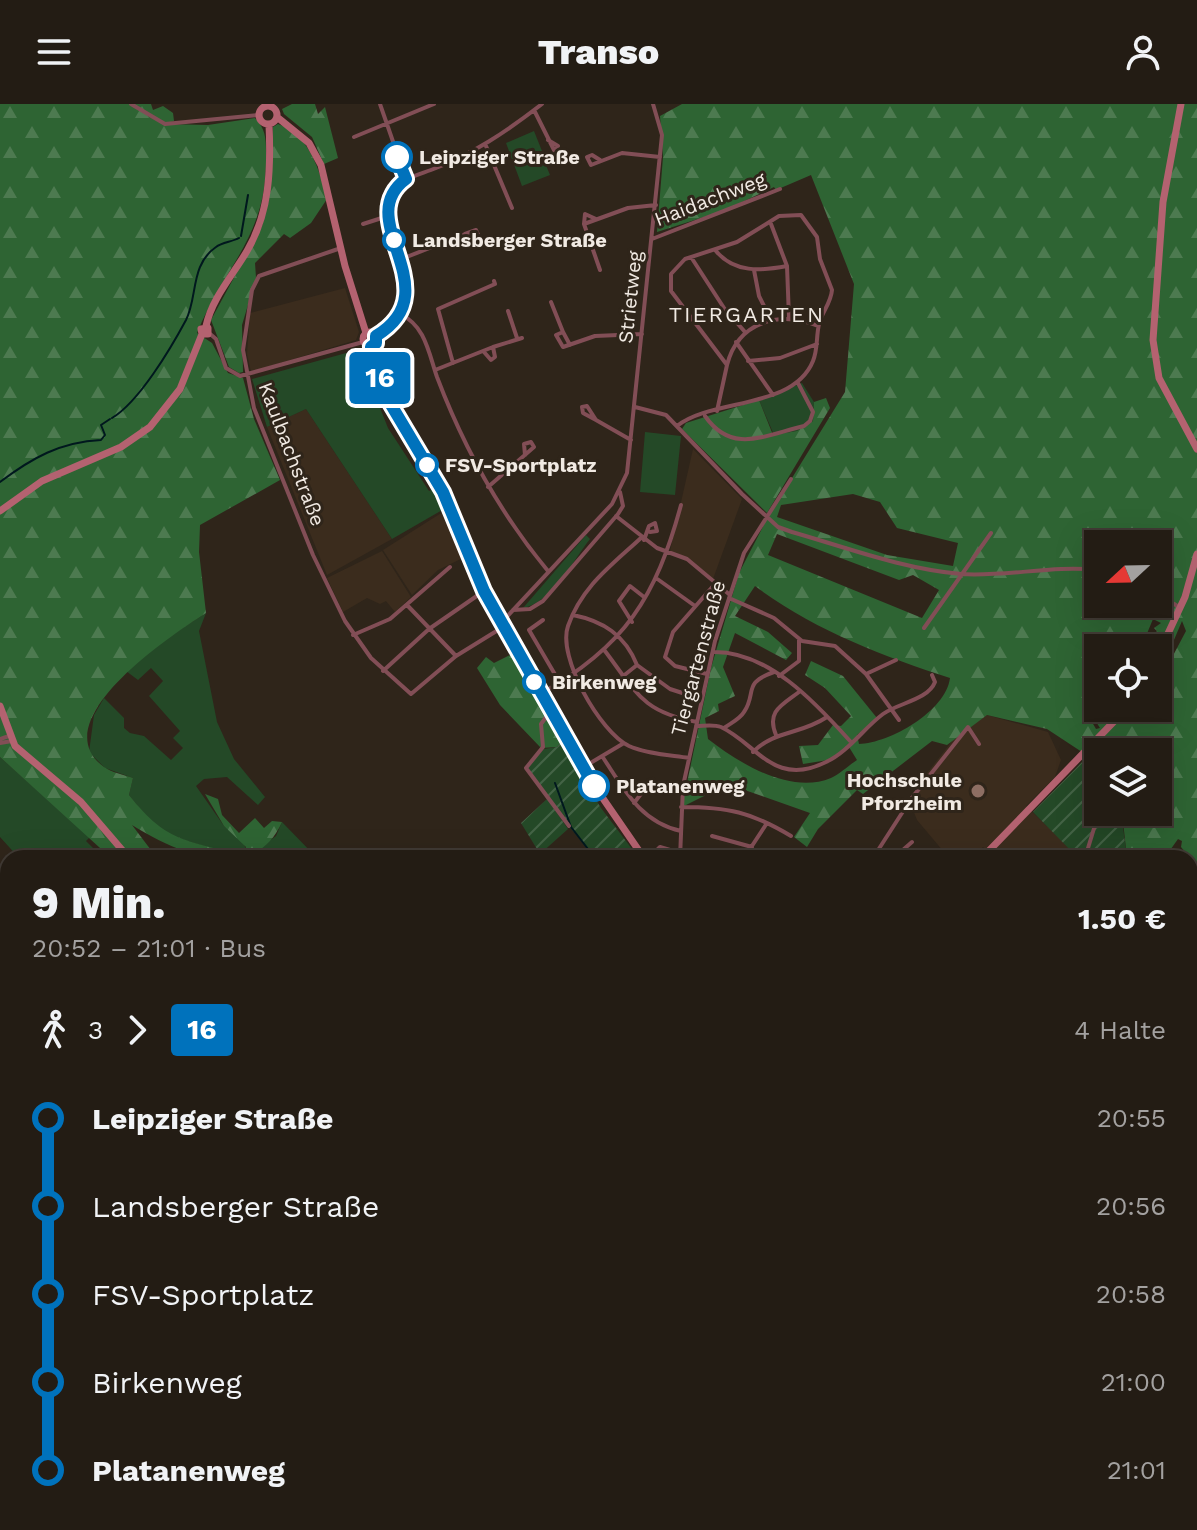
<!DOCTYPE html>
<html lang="de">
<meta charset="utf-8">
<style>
:root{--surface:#231c14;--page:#2b251d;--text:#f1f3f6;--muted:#a3a1a0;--line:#403a34}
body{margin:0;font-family:"Work Sans",sans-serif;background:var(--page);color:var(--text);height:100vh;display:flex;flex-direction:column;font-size:30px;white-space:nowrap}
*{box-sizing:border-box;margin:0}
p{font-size:26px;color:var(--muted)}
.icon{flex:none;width:44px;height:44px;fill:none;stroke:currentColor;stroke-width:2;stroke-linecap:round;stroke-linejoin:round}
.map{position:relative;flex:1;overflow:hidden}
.details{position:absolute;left:0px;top:746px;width:1198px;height:680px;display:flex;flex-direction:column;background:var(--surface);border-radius:24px 24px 0 0;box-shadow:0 8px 32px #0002,0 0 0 2px var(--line)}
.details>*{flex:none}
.badge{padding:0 16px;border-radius:6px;font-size:28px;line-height:52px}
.needle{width:52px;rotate:248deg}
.buttons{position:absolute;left:1084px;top:426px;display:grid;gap:16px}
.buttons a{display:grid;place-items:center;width:88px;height:88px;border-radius:0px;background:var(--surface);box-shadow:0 8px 32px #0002,0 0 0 2px var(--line);font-size:40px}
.map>.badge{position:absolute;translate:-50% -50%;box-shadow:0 0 0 4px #fff}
.legs{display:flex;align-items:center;gap:12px;height:88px;padding:0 32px;font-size:26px}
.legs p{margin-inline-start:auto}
.summary{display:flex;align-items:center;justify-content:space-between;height:136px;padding:0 32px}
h1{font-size:44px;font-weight:800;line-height:60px}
ul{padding:0 32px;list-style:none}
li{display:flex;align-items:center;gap:28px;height:88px;font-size:30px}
li i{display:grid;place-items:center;width:12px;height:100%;margin:0 10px;background:currentColor}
li i::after{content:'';width:20px;height:20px;margin:-10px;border:6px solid;border-radius:50%;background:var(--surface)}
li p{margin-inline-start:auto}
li:first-child i{background:linear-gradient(#0000 50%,currentColor 0)}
li:last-child i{background:linear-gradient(currentColor 50%,#0000 0)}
header{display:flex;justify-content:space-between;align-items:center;height:104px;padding:0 32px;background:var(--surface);font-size:36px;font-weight:800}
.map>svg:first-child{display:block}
.built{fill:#3b2c1d}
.green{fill:#244927}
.forest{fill:url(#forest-firs);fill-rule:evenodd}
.garden{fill:url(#garden-furrows)}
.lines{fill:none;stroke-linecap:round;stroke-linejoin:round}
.stream{stroke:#00181e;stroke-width:2}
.river{stroke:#00181e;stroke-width:6}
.street{stroke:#824e56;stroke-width:4}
.secondary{stroke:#b46270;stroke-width:7}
.primary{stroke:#db7284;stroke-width:9}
.rail{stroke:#bdb5ad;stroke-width:2;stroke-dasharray:16 8;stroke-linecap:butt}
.line-1-casing{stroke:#fff;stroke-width:18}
.line-1{stroke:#0072bc;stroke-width:12}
.stop-1-dot{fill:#fff;stroke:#0072bc;stroke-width:4}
.education-dot{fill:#8d6e63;stroke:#2f251a;stroke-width:3}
.labels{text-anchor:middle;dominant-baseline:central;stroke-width:6;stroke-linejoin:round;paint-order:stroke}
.stop-label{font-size:20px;font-weight:bold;fill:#f1eae3;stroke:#2f251a;text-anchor:start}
.street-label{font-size:20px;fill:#f1eae3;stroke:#2f251a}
.poi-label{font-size:20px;font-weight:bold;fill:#f1eae3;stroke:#2f251a;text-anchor:end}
.neighbourhood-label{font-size:22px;letter-spacing:2px;fill:#f1eae3;stroke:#2f251a}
</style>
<header><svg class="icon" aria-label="menu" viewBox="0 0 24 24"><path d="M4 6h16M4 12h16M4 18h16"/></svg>Transo<svg class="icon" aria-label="person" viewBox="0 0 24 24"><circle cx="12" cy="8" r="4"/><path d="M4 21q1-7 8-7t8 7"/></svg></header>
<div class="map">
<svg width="1197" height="1426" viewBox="0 0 1197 1426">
<defs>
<pattern id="forest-firs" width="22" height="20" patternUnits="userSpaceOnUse" patternTransform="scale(2)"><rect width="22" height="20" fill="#2e6433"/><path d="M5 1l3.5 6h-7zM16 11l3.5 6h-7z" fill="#4d7a50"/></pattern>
<pattern id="garden-furrows" width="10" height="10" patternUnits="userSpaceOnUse" patternTransform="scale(2)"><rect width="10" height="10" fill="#244927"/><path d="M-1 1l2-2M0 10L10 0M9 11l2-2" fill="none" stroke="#446346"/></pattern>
</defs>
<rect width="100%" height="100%" fill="#2f251a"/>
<path class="built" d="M345,184L359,228L356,236L251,268L247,250L250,209Z
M306,305L392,435L327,471L267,323Z
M693,345L742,395L713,475L688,454L670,447Z
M446,406L465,453L438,466L412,491L383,446Z
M382,447L411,493L395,508L386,497L380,500L367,494L343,508L327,474Z
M987,611L1048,628L1061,656L1055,673L1026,702L1073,747L1068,754H995L983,743L973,754H949L917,716L909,696L920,678L953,636L967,622Z
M0,1042L8,1049V1150L0,1140Z"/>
<path class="green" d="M534,27L542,47L535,50L541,49L550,71L522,82L506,39Z
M357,246L388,324L429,387L436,384L444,405L392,435L306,305L267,323L252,275Z
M802,279L814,298L813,317L797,327L774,331L759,296Z
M645,328L681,332L675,391L640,388Z
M586,431L590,435C573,457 551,499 523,504Z
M206,509L199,527L217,618L234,655L265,693L258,701L227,673L204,675L196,682L224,722L243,737L247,748L243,754L171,732L149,717L129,691L133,674L105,664L89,648L94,611L104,594L124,614V624L130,629L144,632L171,656L183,644L173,634L180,627L149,592L163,577L151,564L138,576L126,567L165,535Z
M0,653L90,733L86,737L102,753L19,754L0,733Z
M282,718L317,754H246L276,732Z"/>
<path class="forest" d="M0,0H151L153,6L163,2L173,9L174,17L165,20L208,21L255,14C267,26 266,38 266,54C267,133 224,162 197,229L212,239L228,269L243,274L254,315L280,376L200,421L199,448L206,509C173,530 41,617 104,663C111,668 124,671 133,674L129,691C169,742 188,734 243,753L246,743L224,722L205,690L218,695L222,711L239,729L255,714L264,724L272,717L282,718C254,782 176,749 132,721L157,754H111L0,653Z
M292,0H315L318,10L325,3L338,54L324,60L312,33L284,10L282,5Z
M682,0H1197V855L1190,851V754L1181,743L1182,737L1178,735L1168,749L1171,754H1127L1122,708H1158V648H1112L1106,643L1103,648H1098V663L1085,650L1047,625L987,611L947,641L932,637L863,690L857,686L818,725L807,743L794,733L810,709L739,684H712L704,692L682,703L711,564L739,469L768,413L845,288L854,180L811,71L776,86L774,83L723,107L657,128L663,53L660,12ZM853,390L880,398L897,424L958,439L953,462L887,451L777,413L781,401ZM777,430L899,476L913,471L939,486L922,514L768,451ZM1098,440H1158V500H1098ZM755,482C812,525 883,552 950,574C946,607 890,639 859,640L857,631L877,614L843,572L811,557L805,571L825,584L851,612L841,622L833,621L818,641L799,642L803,660L828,656L849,643L857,656C849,661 840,670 831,674C790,691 739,659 708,635L705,614L719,607L718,600L735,592L723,563L735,529L786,556L792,549L768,528L735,512ZM1153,515L1161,519L1154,524L1157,527L1147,542L1158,544V568L1160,569L1182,517L1186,527L1158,580V604L1103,605L1095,616L1100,624L1096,625L1089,613L1098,602V544H1141Z
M278,20C309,30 320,67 327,95L311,119L290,134L284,130L255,159L256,174L242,221L243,268L239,269L229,263L211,216L262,122L268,99L273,23Z
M826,294L830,304L767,409L682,325L686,319L759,296L773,331L797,327L813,317L814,298Z
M512,550L561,638L557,643L541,644L500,601L477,564L486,553L494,559Z
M1197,947V1120L1190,1098V1059L1196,1056L1190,1005V953Z"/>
<path class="garden" d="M561,638L601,704L635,749L628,754H595L548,696L568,725L540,750L521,719L547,695L527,662L544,645L557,643Z
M1085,655L1098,664V708H1121L1127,754H1078L1033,708Z"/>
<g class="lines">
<path class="stream" d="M241,132L248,91
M112,314C139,298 171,244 186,216C198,192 190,161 216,143C222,138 232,138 239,134
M0,378C32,354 60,338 101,336L105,331L101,321L110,315
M555,679L571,723L595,754"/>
<path class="river" d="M1085,1418L1096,1425
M1049,1426L1081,1418"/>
<path class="street" d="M131,0L165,20L259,11
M380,0L406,75
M534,6L555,48
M354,33L434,0
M548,36L558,42L555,48
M486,42L512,104
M600,56L592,51L587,53L591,61L622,49L660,53
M363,120L388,112
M584,120L585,110L596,115
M771,120L787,162L789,214
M652,135L780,85
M341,144L259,172L252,186L243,246L254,304L313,451L345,517L371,554L411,590L456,552L503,523
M716,147C734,169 761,167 787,162
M691,153L724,204L745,228
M399,156L465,130L474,135L479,133L476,126L465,130
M600,166L584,120L628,104L656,101
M754,166L759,192L771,216
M551,198L563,228
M508,207L517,234
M401,211C425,221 429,250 437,273C464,344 499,408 548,467
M209,229L216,235L226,264L240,272L363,238
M376,232C445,192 372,144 391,93C398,75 415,72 431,66C473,50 506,28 542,0
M736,238L773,291
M570,241L563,228L556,231L563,243L595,232L642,230
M493,243L522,234
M748,257L780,254L817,240
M453,259L438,205L495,180L494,177
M727,261C738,218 779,206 818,222
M435,266L493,243L495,253L491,256L484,248
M635,303L666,311L742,390L778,423L792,428C848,444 903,465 961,470C1007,473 1052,461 1098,466
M705,312C732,351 765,331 804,322L810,317L813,308L798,279
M596,316L583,309L582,303L587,302L596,316L631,336
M677,322C712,294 793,306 813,257C818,245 816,233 819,220C822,208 831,199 832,186L820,155L817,133L801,111L779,112L737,138L685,155L671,170V187L727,261L717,307
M488,383L534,343L531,338L524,340L525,351
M616,412L657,444L687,455L730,491
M642,433C612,461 582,482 568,522C557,553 600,628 629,642C647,650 670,651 689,654
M644,436L649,422L655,419L657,427L650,428
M656,474L695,502
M1158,490L1179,503
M729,494L774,514L802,537L835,542L866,570L899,616
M407,501L456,552
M513,506L530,505L543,497L618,410L623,402L620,388
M573,511C603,517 625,531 637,561L622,573
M543,516L529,526L560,579
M632,518L619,497L630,482L644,493
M501,519L612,400L627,369L662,31L653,0
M924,524L991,429
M353,531L390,515L450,463
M605,547C636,588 642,608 697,618
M713,548C768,547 815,598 850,637
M637,561L670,585L701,595
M383,567L429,525L484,487
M707,570L675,562L665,553L673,528L714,481
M866,570L896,556
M779,572L799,557V536
M540,590C625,543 656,493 681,401
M550,608L541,620L543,643L526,664L569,722
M696,622C704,622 713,620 721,623C757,640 774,684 826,658C848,648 864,624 883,610C898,599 928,596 935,578L932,571
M724,624C731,619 740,615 744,608C757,589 742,579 774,568
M776,631C766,607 782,601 799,588
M0,635L9,632
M0,639L12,637
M753,648C775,626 800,631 827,613
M602,652C624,685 640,718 681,727
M582,664L624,639
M634,699L644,686
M681,703C728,703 751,708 791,732
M712,732L752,743
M649,754L660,743L680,749
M680,754L683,682L715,537L744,449L791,375
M744,754L767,719
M773,754L782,746
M873,754L911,695L968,623L979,640
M910,754L904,745L912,738
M1085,754L1099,708
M1190,918L1197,912
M1190,951L1197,945
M0,979L8,986
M0,1027L8,1034
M2,1028L8,1021
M1190,1105L1197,1123
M0,1185L8,1179
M0,1227L8,1237
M0,1285L8,1279
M1190,1301L1197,1295
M0,1307L8,1318
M1190,1320L1197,1317
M0,1349L8,1350
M0,1377L8,1386
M0,1389H8
M103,1418L105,1426
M141,1418L142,1426
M263,1418L266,1426
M330,1418L336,1426
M521,1418L525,1426
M798,1418L813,1426
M186,1426L199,1418
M913,1426L923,1418
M1022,1426L1050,1418
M1177,1426L1197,1416"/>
<path class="secondary" d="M1181,0L1163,98L1153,236L1159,274L1197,345
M259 11a9 9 0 1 1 18 0a9 9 0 1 1-18 0Z
M277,13L309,39L321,61L345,162L366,229
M206,222C212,194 233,171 247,147C270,108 271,64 269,20
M363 235a7 7 0 1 1 14 0a7 7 0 1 1-14 0Z
M371,243L387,294L443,388L501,519L582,664L644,754
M0,407L42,377L121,343L150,323L180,285L202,230L201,225L208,224V230H202
M1158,551L1185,493L1197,450
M0,602L15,642L81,698L129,754
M982,754L1127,604
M0,943L8,936
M0,1148L8,1157
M0,1397H8
M496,1418L499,1426
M604,1418L607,1426
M612,1418L614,1426
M7,1426L9,1418
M1159,1426L1160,1418"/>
<path class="primary" d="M0,918L8,925
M1190,1336L1197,1332
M209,1418L211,1426
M403,1418L406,1426
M411,1418L415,1426
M851,1418L876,1426
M919,1426L966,1418"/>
<path class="rail" d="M0,1052L8,1059
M367,1418L370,1426"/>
</g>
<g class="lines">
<defs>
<path id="line-1" d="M397,53L406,75C350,116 452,186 376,232V239L371,243L387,294L443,388L484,487L594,682"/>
</defs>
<use href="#line-1" class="line-1-casing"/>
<use href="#line-1" class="line-1"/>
</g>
<g class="stop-1-dot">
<circle cx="397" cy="53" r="14"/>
<circle cx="394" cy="136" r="10"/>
<circle cx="427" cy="361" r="10"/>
<circle cx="534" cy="578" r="10"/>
<circle cx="594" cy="682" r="14"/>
</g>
<circle class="education-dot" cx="978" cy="687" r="8"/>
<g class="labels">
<g class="stop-label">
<text x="419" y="53">Leipziger Straße</text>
<text x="412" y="136">Landsberger Straße</text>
<text x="445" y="361">FSV-Sportplatz</text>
<text x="552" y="578">Birkenweg</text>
<text x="616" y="682">Platanenweg</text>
</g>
<g class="street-label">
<text transform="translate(710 95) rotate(-21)">Haidachweg</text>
<text transform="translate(630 193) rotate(-84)">Strietweg</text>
<text transform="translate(292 350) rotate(69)">Kaulbachstraße</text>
<text transform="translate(698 554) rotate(-75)">Tiergartenstraße</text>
</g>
<g class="poi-label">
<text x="962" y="676">Hochschule<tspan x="962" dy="23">Pforzheim</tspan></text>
</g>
<g class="neighbourhood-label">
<text x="747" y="210">TIERGARTEN</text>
</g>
</g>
</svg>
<div class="buttons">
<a><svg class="needle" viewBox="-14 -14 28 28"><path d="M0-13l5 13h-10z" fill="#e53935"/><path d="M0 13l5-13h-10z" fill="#a3a1a0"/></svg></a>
<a><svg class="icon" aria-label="locate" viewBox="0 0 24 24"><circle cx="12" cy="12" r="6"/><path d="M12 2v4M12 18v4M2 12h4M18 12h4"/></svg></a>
<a><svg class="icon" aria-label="layers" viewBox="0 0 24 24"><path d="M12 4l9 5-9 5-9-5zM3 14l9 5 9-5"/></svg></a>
</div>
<b class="badge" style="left:380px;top:274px;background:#0072bc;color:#fff">16</b>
<section class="details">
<div class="summary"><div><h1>9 Min.</h1><p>20:52 – 21:01 · Bus</p></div><b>1.50 €</b></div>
<div class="legs"><svg class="icon" aria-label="walk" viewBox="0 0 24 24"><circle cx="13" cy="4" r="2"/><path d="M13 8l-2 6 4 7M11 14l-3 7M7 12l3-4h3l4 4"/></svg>3<svg class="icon" aria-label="forward" viewBox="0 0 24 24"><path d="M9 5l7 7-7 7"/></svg><b class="badge" style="background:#0072bc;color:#fff">16</b><p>4 Halte</p></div>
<ul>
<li><i style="color:#0072bc"></i><b>Leipziger Straße</b><p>20:55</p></li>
<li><i style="color:#0072bc"></i><span>Landsberger Straße</span><p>20:56</p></li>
<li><i style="color:#0072bc"></i><span>FSV-Sportplatz</span><p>20:58</p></li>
<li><i style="color:#0072bc"></i><span>Birkenweg</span><p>21:00</p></li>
<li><i style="color:#0072bc"></i><b>Platanenweg</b><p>21:01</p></li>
</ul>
</section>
</div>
